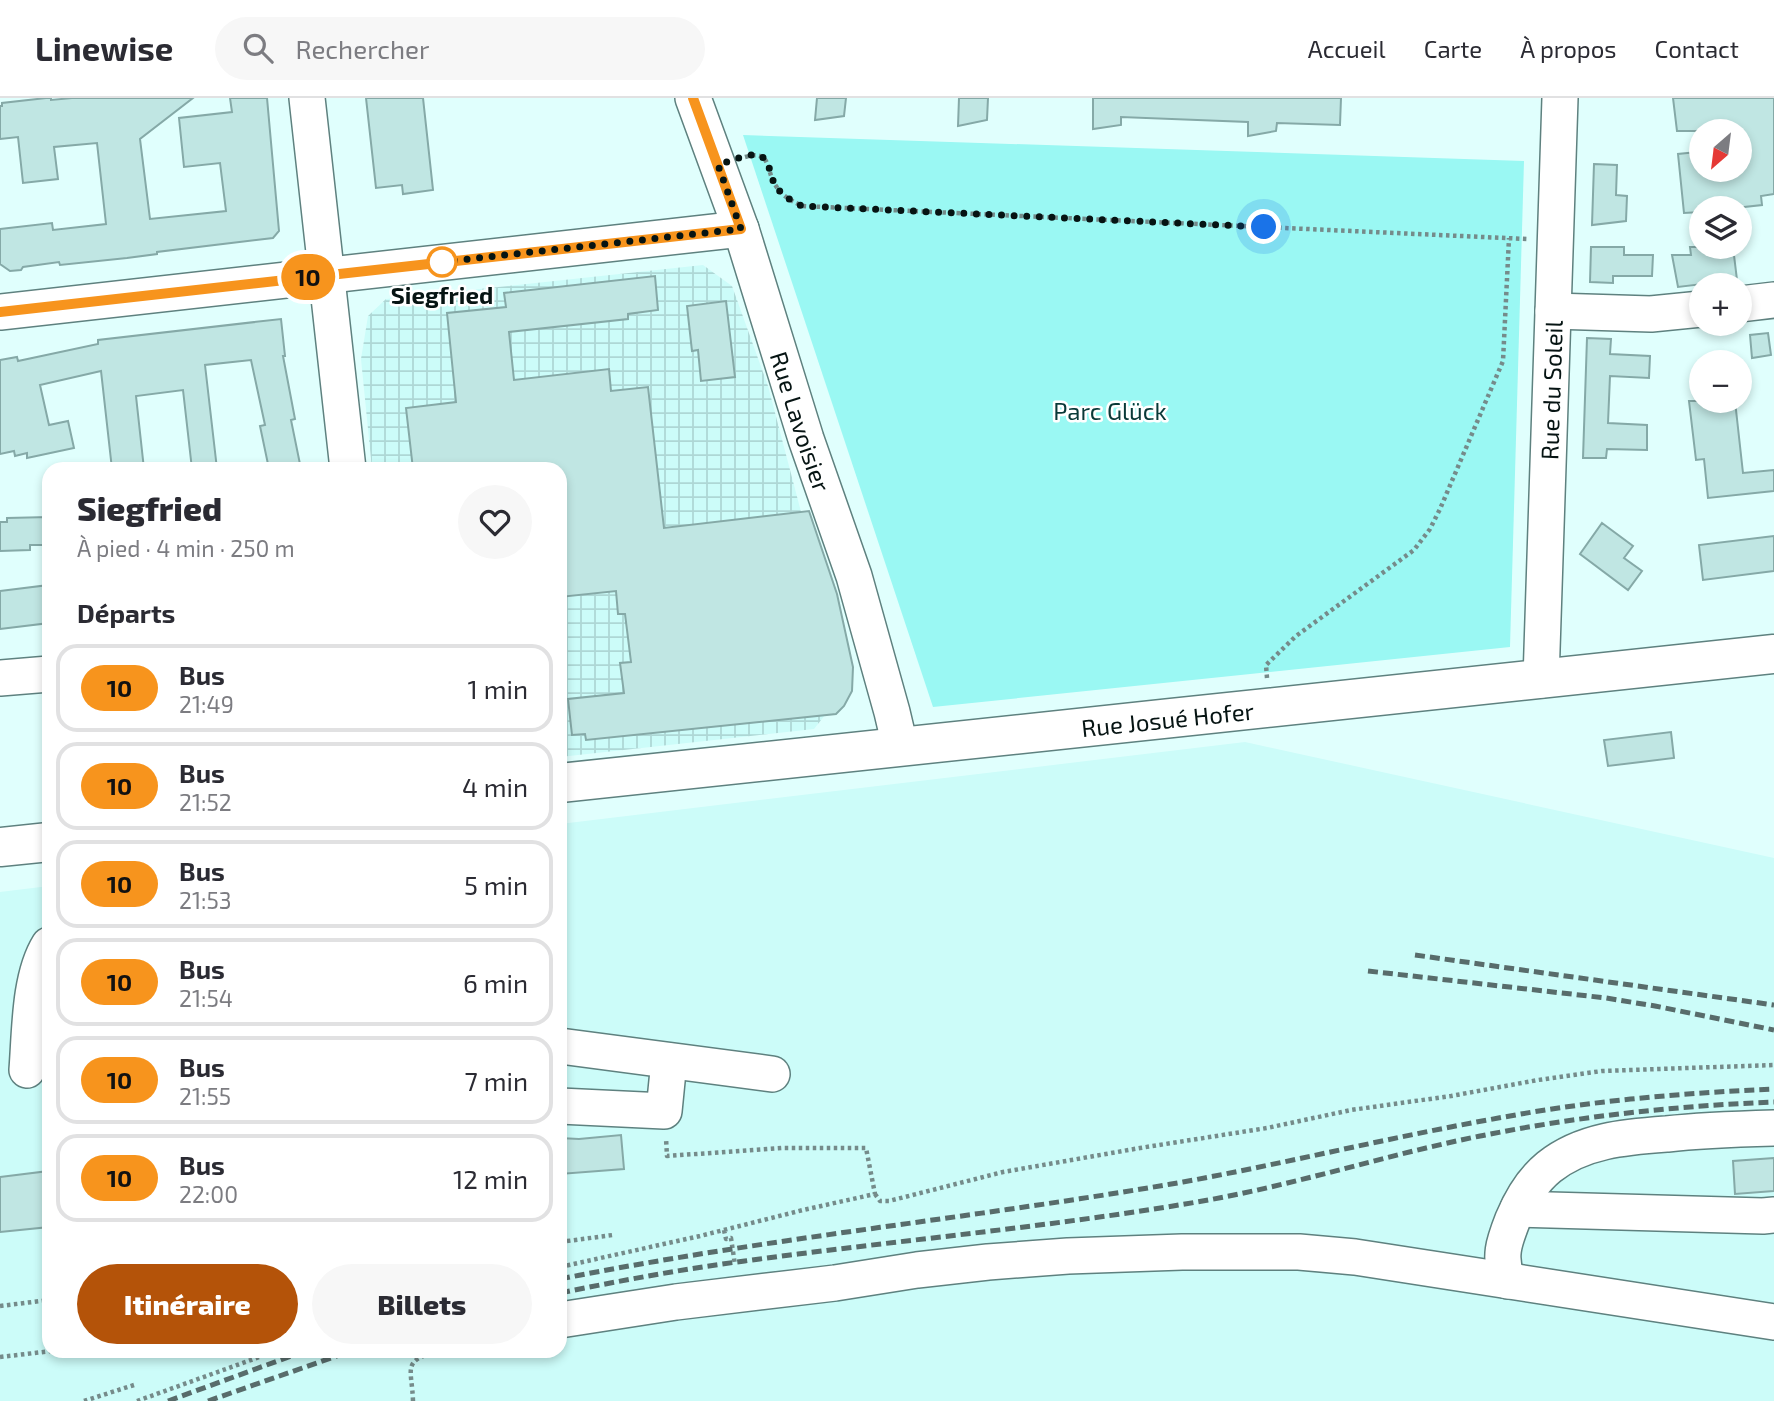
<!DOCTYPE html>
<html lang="fr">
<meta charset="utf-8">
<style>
:root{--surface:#fff;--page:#f7f7f7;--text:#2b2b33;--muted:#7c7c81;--line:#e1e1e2;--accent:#b45309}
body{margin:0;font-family:"Exo 2",sans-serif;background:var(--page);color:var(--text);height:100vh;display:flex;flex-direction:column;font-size:26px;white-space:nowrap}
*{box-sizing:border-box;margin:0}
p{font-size:23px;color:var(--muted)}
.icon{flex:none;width:38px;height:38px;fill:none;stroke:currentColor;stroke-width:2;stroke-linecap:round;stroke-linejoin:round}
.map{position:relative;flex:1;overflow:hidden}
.side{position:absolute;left:42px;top:364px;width:525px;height:896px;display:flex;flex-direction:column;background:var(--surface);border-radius:21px;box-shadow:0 4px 10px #0003}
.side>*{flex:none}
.badge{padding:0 14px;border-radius:23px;font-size:24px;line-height:46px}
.needle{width:46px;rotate:208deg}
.buttons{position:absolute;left:1689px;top:21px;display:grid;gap:14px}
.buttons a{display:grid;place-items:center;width:63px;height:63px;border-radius:50%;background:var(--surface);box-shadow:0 4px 10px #0003;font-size:35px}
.you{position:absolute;width:35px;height:35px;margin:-18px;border:5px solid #fff;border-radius:50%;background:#1a73e8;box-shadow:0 0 0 10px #1a73e833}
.map>.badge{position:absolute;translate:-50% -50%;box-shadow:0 0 0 4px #fff}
h2{padding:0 35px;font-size:26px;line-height:63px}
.round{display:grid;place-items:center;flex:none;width:74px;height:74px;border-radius:37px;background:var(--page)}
.headline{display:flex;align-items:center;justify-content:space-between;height:119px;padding:0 35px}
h1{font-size:33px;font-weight:800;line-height:52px}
.button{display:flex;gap:14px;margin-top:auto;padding:14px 35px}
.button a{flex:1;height:80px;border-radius:42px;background:var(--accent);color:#fff;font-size:28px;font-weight:800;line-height:80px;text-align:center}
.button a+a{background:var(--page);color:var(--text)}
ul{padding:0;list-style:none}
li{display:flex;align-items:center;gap:21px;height:88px;margin:0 14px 10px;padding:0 21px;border:4px solid var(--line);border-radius:21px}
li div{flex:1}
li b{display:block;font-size:26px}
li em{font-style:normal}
li .badge{min-width:77px;font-weight:700;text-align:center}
header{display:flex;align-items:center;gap:42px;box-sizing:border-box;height:98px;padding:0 35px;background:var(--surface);border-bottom:2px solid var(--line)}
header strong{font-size:33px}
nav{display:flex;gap:38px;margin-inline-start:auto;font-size:24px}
.search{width:490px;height:63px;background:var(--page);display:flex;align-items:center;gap:18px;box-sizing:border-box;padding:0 24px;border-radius:38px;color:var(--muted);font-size:26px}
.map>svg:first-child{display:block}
.built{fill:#ccfcf9}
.industrial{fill:url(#industrial-grid)}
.green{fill:#9af8f3}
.building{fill:#c0e6e3;stroke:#85a9a7;stroke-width:2}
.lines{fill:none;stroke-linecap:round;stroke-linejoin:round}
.minor-casing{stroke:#5e817f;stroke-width:38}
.major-casing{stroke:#5e817f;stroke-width:41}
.path{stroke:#758b8a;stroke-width:4.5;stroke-dasharray:3.5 3.5;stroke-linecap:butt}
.minor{stroke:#fff;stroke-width:35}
.major{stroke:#fff;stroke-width:38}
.rail{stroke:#586c6b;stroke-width:5;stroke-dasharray:10 5;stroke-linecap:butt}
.line-casing{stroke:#fff;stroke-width:16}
.line{stroke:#f7941d;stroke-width:10}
.walk{stroke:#061413;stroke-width:7;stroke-dasharray:0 12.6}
.stop-dot{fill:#fff;stroke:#f7941d;stroke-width:3.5}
.labels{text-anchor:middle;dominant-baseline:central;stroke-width:5;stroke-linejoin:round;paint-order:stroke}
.stop-label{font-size:24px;font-weight:bold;fill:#061413;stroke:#fff}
.street-label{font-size:24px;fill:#061413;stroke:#fff}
.park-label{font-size:24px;fill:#093938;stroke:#fff}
</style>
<header>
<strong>Linewise</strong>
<div class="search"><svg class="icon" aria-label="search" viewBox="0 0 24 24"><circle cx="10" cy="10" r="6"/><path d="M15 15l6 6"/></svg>Rechercher</div>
<nav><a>Accueil</a><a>Carte</a><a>À propos</a><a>Contact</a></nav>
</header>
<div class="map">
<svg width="1774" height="1303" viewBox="0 0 1774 1303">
<defs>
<pattern id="industrial-grid" width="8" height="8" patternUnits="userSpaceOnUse" patternTransform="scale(1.75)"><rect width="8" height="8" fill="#ccfcf9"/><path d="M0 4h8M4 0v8" fill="none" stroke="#aed7d5"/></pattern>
</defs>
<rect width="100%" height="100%" fill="#e0fffd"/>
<path class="built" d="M1245,644L1774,760V1303H0V794L49,788V1253H560V726Z"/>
<path class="industrial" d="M703,167L732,188L768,288L847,589L814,631L560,659V371H372L361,261L368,218L386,201Z"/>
<path class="green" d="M743,37L1524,63L1510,549L933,609Z"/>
<path class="building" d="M46,0H51V2L72,0H193L140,41L150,121L226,113L220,65L184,69L179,20L232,14L230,0H267L279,133L273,140L157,154V156L127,160L60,167L59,164L23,169L21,172L10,173L0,166V131L52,125L53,132L106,126L97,45L54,49L58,81L23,85L18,39L0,41V8H2V5Z
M366,0H423L433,92L403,96L402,87L376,90Z
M817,0H846L844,18L815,22Z
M959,0H988L987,22L958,28Z
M1093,0H1341L1340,27L1277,25L1276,33L1248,38V24L1121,19V27L1093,31Z
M1673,0H1774V96L1761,98L1762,107L1735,110H1701V114L1684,115L1678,56L1697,54L1699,72H1740V33H1677Z
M1594,66L1617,67L1616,97L1627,98L1626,123L1592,127Z
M1591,149H1624V157H1653L1652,178H1613V185L1590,184Z
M1690,149H1733L1737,182L1678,189L1672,157H1691Z
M655,178L658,212L628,216V221L509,234L514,282L609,271L611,293L648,289L664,430L809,413L837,496L853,569L852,593L844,608L836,616L586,642L585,636L572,637L568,601L624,595L620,565L631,564L625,516H618L616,493L560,499V371H413L406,310L456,304L447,215L506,209L504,195Z
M726,203L735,279L701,283L698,252L692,253L687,208Z
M281,221L285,258H283L295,321L291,322L301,371H269L260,328L265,327L251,262L205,267L217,371H192L183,292L136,298L144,371H112L101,273L40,287L49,327L68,323L74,350L27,360V355L15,358L14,353L0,356V262L17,259L18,263L98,246V242Z
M1768,235L1771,257L1752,260L1750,237Z
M1587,240L1611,241L1610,256L1650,258L1649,280L1610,278L1608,325L1647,327V352L1607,351L1606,360H1583Z
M1689,303H1735L1743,375L1774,372V393L1708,400L1704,361L1696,362Z
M49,419V447H30V452L0,453V424H7V420Z
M1602,425L1633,448L1624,460L1642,473L1628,492L1580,456Z
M1774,438V473L1703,482L1699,447Z
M49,487V525L0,531V493Z
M1671,634L1674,660L1608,668L1604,642Z
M621,1037L624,1071L560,1076V1040L579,1041Z
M1774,1060V1093L1735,1096L1733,1063Z
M49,1073V1129L0,1134V1079Z"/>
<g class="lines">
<defs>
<g id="minor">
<path d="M307,0L348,371"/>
<path id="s1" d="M693,0L741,131L806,341L854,478L892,614L900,648"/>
<path d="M1740,206L1774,202"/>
<path d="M1553,213L1651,216L1701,211"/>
<path d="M0,214L741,131"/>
<path d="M0,580L49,576"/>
<path id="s2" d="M1541,582L1560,0"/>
<path d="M560,948L772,976"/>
<path d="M27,972C30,934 29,879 49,847"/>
<path d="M560,1008L664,1013L669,963"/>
<path d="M1518,1111L1763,1118L1774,1117"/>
<path d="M1508,1183C1498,1159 1504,1144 1513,1121C1521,1102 1533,1082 1549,1069C1583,1042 1626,1039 1667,1036C1702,1032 1738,1031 1774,1030"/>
<path d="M560,1222L676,1204L835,1185L917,1172L988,1164L1068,1158L1182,1154H1299L1355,1159L1774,1224"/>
</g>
<g id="major">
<path id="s3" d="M560,685C964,639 1370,602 1774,556"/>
<path d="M0,749L49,744"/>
</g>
</defs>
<use href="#minor" class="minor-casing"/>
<use href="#major" class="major-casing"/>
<path class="path" d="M745,59C773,51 765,73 776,88C782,98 792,103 802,108L1527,141
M1267,580L1266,567L1296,538L1414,452L1430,431L1440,411L1503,263L1509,140
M875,1096L880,1103H889L1003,1074L1140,1050L1267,1030L1351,1012L1451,998L1538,982L1602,973L1774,967
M724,1132L726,1141L731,1140L735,1167
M560,1144L613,1137
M560,1169L700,1138L803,1112L875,1096L866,1050H782L667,1058L666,1040
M0,1208L49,1202
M0,1259L52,1253
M84,1303L134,1287
M137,1303L276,1253
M413,1303C412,1270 401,1263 438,1253"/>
<use href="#minor" class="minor"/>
<use href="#major" class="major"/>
<path class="rail" d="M1415,857L1774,907
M1368,873L1606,900L1655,908L1774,932
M560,1181C766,1140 976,1120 1183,1084C1292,1064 1400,1037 1510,1018C1597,1002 1686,995 1774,991
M560,1195C619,1183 677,1172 737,1164C890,1143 1044,1130 1197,1104C1286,1089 1373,1061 1461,1042C1564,1020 1669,1008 1774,1004
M168,1303L305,1253
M208,1303L351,1253"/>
</g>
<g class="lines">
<defs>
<path id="line" d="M0,214L741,131L693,0"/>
</defs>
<use href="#line" class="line-casing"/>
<use href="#line" class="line"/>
<path class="walk" d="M442,164L741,131L718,67C728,64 746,56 756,57C771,58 769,79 776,88C782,98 792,103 802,108L1264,129"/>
</g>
<circle class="stop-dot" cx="442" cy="164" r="14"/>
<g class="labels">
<g class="stop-label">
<text x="442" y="196">Siegfried</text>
</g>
<g class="street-label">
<text stroke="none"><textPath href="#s2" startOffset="290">Rue du Soleil</textPath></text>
<text stroke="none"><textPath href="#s1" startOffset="341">Rue Lavoisier</textPath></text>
<text stroke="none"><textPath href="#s3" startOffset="611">Rue Josué Hofer</textPath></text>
</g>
<g class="park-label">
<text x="1110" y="312">Parc Glück</text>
</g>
</g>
</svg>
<div class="buttons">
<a><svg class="needle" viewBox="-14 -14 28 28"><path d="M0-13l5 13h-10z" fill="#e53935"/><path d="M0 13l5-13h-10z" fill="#7c7c81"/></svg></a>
<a><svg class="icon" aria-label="layers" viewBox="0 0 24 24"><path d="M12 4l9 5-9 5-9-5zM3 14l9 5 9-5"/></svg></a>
<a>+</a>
<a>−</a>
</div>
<div class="you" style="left:1264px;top:129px"></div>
<b class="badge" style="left:308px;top:179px;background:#f7941d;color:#111">10</b>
<section class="side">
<div class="headline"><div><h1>Siegfried</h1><p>À pied · 4 min · 250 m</p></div><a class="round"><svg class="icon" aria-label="heart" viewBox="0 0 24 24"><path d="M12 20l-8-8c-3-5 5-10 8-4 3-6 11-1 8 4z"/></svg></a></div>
<h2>Départs</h2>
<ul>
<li><span class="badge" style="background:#f7941d;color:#111">10</span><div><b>Bus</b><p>21:49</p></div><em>1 min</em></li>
<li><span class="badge" style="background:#f7941d;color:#111">10</span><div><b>Bus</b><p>21:52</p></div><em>4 min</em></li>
<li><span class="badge" style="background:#f7941d;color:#111">10</span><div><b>Bus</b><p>21:53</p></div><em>5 min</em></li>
<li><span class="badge" style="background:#f7941d;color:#111">10</span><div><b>Bus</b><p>21:54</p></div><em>6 min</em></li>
<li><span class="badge" style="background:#f7941d;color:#111">10</span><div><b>Bus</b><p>21:55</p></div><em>7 min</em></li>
<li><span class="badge" style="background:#f7941d;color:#111">10</span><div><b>Bus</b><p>22:00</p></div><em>12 min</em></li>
</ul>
<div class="button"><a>Itinéraire</a><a>Billets</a></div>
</section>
</div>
